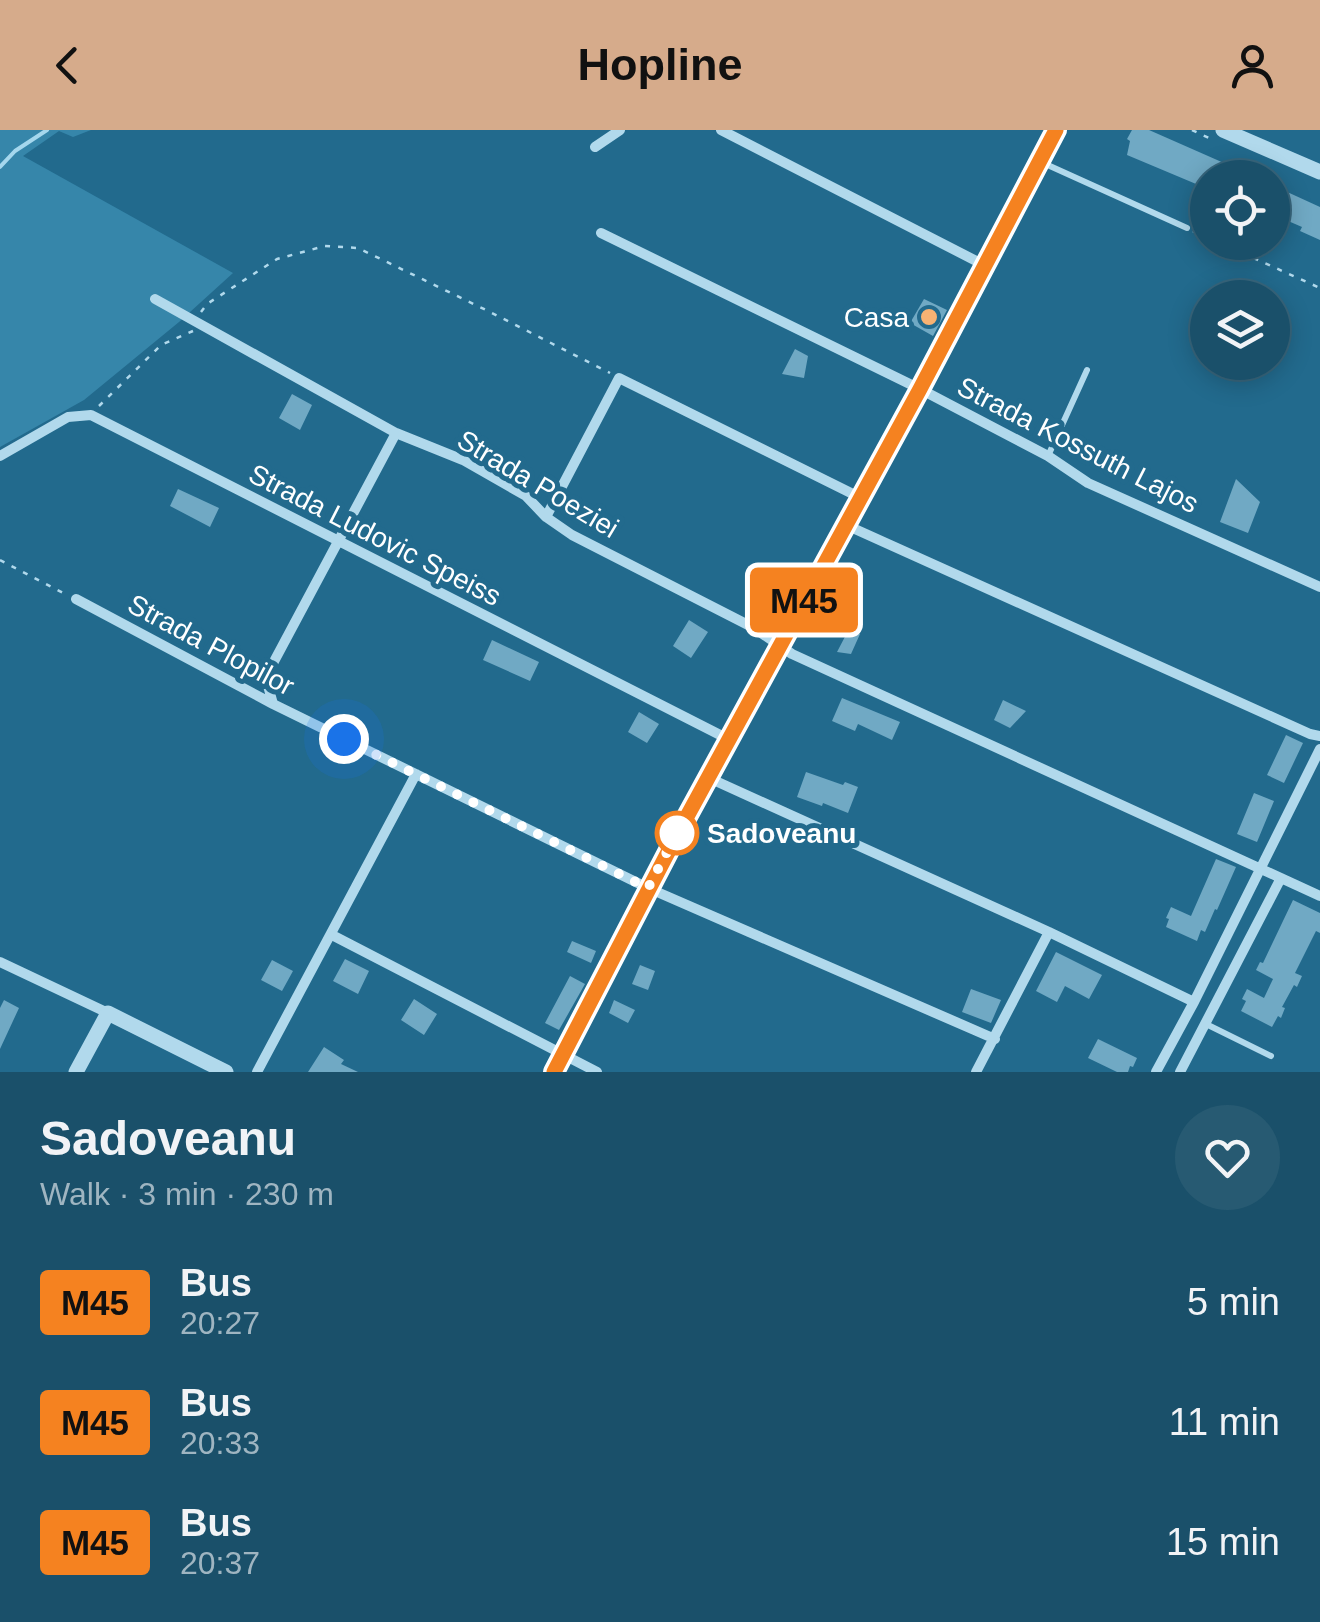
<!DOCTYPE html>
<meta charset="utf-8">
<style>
:root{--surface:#1a506a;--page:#275a72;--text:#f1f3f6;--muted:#9fb5c1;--line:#38677e;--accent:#d6ab8b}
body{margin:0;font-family:Helvetica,sans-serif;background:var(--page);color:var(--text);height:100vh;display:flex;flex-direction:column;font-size:38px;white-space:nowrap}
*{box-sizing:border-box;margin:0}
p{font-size:32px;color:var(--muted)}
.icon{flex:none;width:55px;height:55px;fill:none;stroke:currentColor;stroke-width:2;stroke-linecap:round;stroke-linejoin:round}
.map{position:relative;height:942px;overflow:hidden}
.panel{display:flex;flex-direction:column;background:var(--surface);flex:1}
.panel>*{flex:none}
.badge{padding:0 20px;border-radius:8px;font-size:35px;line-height:65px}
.controls{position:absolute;left:1190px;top:30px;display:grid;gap:20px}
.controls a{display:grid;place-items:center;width:100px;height:100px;border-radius:50%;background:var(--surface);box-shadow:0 5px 25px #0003,0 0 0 2px var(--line);font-size:50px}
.you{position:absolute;width:50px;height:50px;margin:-25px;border:8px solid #fff;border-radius:50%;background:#1a73e8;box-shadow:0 0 0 15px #1a73e833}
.map>.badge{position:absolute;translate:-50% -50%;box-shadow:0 0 0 5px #fff}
.round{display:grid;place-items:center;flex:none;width:105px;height:105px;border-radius:52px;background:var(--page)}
.summary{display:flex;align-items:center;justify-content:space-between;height:170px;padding:0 40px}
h1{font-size:48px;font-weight:600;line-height:75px}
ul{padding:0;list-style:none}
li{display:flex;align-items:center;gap:30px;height:120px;padding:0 40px}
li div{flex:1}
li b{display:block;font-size:38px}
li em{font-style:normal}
li .badge{min-width:110px;font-weight:700;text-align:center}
header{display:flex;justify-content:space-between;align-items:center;height:130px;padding:0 40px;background:var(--accent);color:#111;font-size:45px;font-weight:600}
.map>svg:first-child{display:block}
.green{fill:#3686aa}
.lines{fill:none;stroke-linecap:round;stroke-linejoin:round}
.stream{stroke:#a5d7ed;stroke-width:4}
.building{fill:#70a9c4}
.path{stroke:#b1d9ec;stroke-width:2.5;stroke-dasharray:5 8;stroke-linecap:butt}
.service{stroke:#b1d9ec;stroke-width:6}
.minor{stroke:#b1d9ec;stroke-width:10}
.tertiary{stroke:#b1d9ec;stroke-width:15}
.line-casing{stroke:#fff;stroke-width:22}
.line{stroke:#f58220;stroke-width:15}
.walk{stroke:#fff;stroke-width:10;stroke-dasharray:0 18}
.poi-dot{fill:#f7b273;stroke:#226a8d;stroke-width:4}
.stop-dot{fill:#fff;stroke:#f58220;stroke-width:5}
.labels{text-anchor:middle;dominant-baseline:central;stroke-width:10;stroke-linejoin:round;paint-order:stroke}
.poi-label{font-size:28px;fill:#fff;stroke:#226a8d;text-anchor:end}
.street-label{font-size:28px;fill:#fff;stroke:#226a8d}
.stop-label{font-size:28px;font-weight:bold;fill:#fff;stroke:#226a8d;text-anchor:start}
</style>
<header><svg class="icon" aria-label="back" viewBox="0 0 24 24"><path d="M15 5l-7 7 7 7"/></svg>Hopline<svg class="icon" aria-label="person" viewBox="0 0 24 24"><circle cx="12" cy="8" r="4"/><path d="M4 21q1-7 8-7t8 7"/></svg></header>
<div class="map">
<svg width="1320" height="942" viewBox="0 0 1320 942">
<rect width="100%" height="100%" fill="#226a8d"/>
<path class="green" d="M0,0H91L73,7L59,1L23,26L233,143L179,192L84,270L0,317Z"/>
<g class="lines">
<path class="stream" d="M0,37L15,21L47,0"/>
</g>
<path class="building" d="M1132,0H1149L1258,48H1208V59L1127,25L1130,11L1127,9Z
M1272,55L1320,77V110L1300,101L1302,97L1272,84Z
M924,169L947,180L933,206L910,193Z
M795,219L808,226L804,248L782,244Z
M292,264L312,275L300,300L279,288Z
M1236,349L1260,372L1248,403L1220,392Z
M178,359L219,378L210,397L170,376Z
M689,490L708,502L691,528L673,516Z
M849,499L860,504L851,524L837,522Z
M492,510L539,532L530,551L483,530Z
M842,568L900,592L892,610L858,594L855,601L832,591Z
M1003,570L1026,581L1010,598L994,590Z
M639,582L659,594L647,613L628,602Z
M1286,605L1303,613L1284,653L1267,645Z
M806,642L843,655L845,652L858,657L848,683L823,673L822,676L797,667Z
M1254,663L1274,671L1257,712L1237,704Z
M1216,729L1236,737L1217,780L1215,779L1205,802L1201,800L1197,811L1166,797L1169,789L1166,788L1171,777L1191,786Z
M1293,770L1320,783V803L1316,801L1295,843L1302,846L1297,857L1294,855L1282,877L1285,878L1281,888L1278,886L1272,897L1241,881L1246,871L1242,869L1247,859L1264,868L1273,849L1256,840L1260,832L1263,833Z
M572,811L596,821L591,833L567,822Z
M1056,822L1102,845L1089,869L1065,856L1057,872L1036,861Z
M345,829L369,841L358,864L333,851Z
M272,830L293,841L282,861L261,850Z
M640,835L655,841L648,860L632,854Z
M570,846L585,854L559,900L545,893Z
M971,859L1001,870L991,893L962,882Z
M414,869L437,884L424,905L401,890Z
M4,870L19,878L0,919V878Z
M614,870L635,880L628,893L609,883Z
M1098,909L1137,928L1133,937L1130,936L1128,942H1117L1088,928Z
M324,917L344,930L341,934L358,942H308Z"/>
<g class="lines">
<path class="path" d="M1192,0L1213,10
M1193,101L1208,108
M1218,112L1320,158
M201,182L207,174L277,129L325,116L358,118L486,180L610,243
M99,276L161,215L193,201
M0,430L65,464"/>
<path class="service" d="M1041,32L1187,98
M1048,326L1087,240
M1206,894L1271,926"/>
<path class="minor" d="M721,0L986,136
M595,17L620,0
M601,103L920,259L1048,326L1088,353L1320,457
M155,169L396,303L463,330L526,366L546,387L572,405L754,498L792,524L1320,766
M0,326L68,287L91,285L730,610
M546,387L619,248L861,368
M846,395L1310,604L1320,606
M76,469L273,574L648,758L995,909
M273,574L267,552L270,539L396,303
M709,648L1049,802L1194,872
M332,805L597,942
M0,832L108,883
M257,942L416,644
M976,942L1049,802
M1156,942L1194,872L1320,619
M1180,942L1281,748"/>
<path class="tertiary" d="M1223,0L1320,42
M76,942L108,883L226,942
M554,942L677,703L986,136L1056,0"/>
</g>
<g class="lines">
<defs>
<path id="line" d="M554,942L678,703L920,259L1056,0"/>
</defs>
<use href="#line" class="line-casing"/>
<use href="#line" class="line"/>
<path class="walk" d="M344,609L648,758L677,703"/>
</g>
<circle class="poi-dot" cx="929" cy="187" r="10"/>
<circle class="stop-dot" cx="677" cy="703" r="20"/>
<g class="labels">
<g class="poi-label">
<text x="909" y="187">Casa</text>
</g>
<g class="street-label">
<text transform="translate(1078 315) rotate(27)">Strada Kossuth Lajos</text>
<text transform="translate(538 354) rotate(31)">Strada Poeziei</text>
<text transform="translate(375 405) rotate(27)">Strada Ludovic Speiss</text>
<text transform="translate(211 515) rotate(28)">Strada Plopilor</text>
</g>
<g class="stop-label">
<text x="707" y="703">Sadoveanu</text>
</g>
</g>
</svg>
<div class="controls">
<a><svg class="icon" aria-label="locate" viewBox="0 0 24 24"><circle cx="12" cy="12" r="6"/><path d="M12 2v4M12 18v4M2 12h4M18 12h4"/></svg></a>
<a><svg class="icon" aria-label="layers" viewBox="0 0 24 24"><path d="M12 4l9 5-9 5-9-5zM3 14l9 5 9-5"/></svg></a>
</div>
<div class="you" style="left:344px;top:609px"></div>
<b class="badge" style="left:804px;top:470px;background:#f58220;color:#111">M45</b>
</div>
<section class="panel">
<div class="summary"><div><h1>Sadoveanu</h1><p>Walk · 3 min · 230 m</p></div><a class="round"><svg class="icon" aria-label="heart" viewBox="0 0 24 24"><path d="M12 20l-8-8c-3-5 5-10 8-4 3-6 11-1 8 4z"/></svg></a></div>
<ul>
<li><span class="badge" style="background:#f58220;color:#111">M45</span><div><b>Bus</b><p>20:27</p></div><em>5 min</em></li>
<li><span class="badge" style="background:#f58220;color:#111">M45</span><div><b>Bus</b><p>20:33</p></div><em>11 min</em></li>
<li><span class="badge" style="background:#f58220;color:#111">M45</span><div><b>Bus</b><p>20:37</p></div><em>15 min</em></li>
</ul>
</section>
